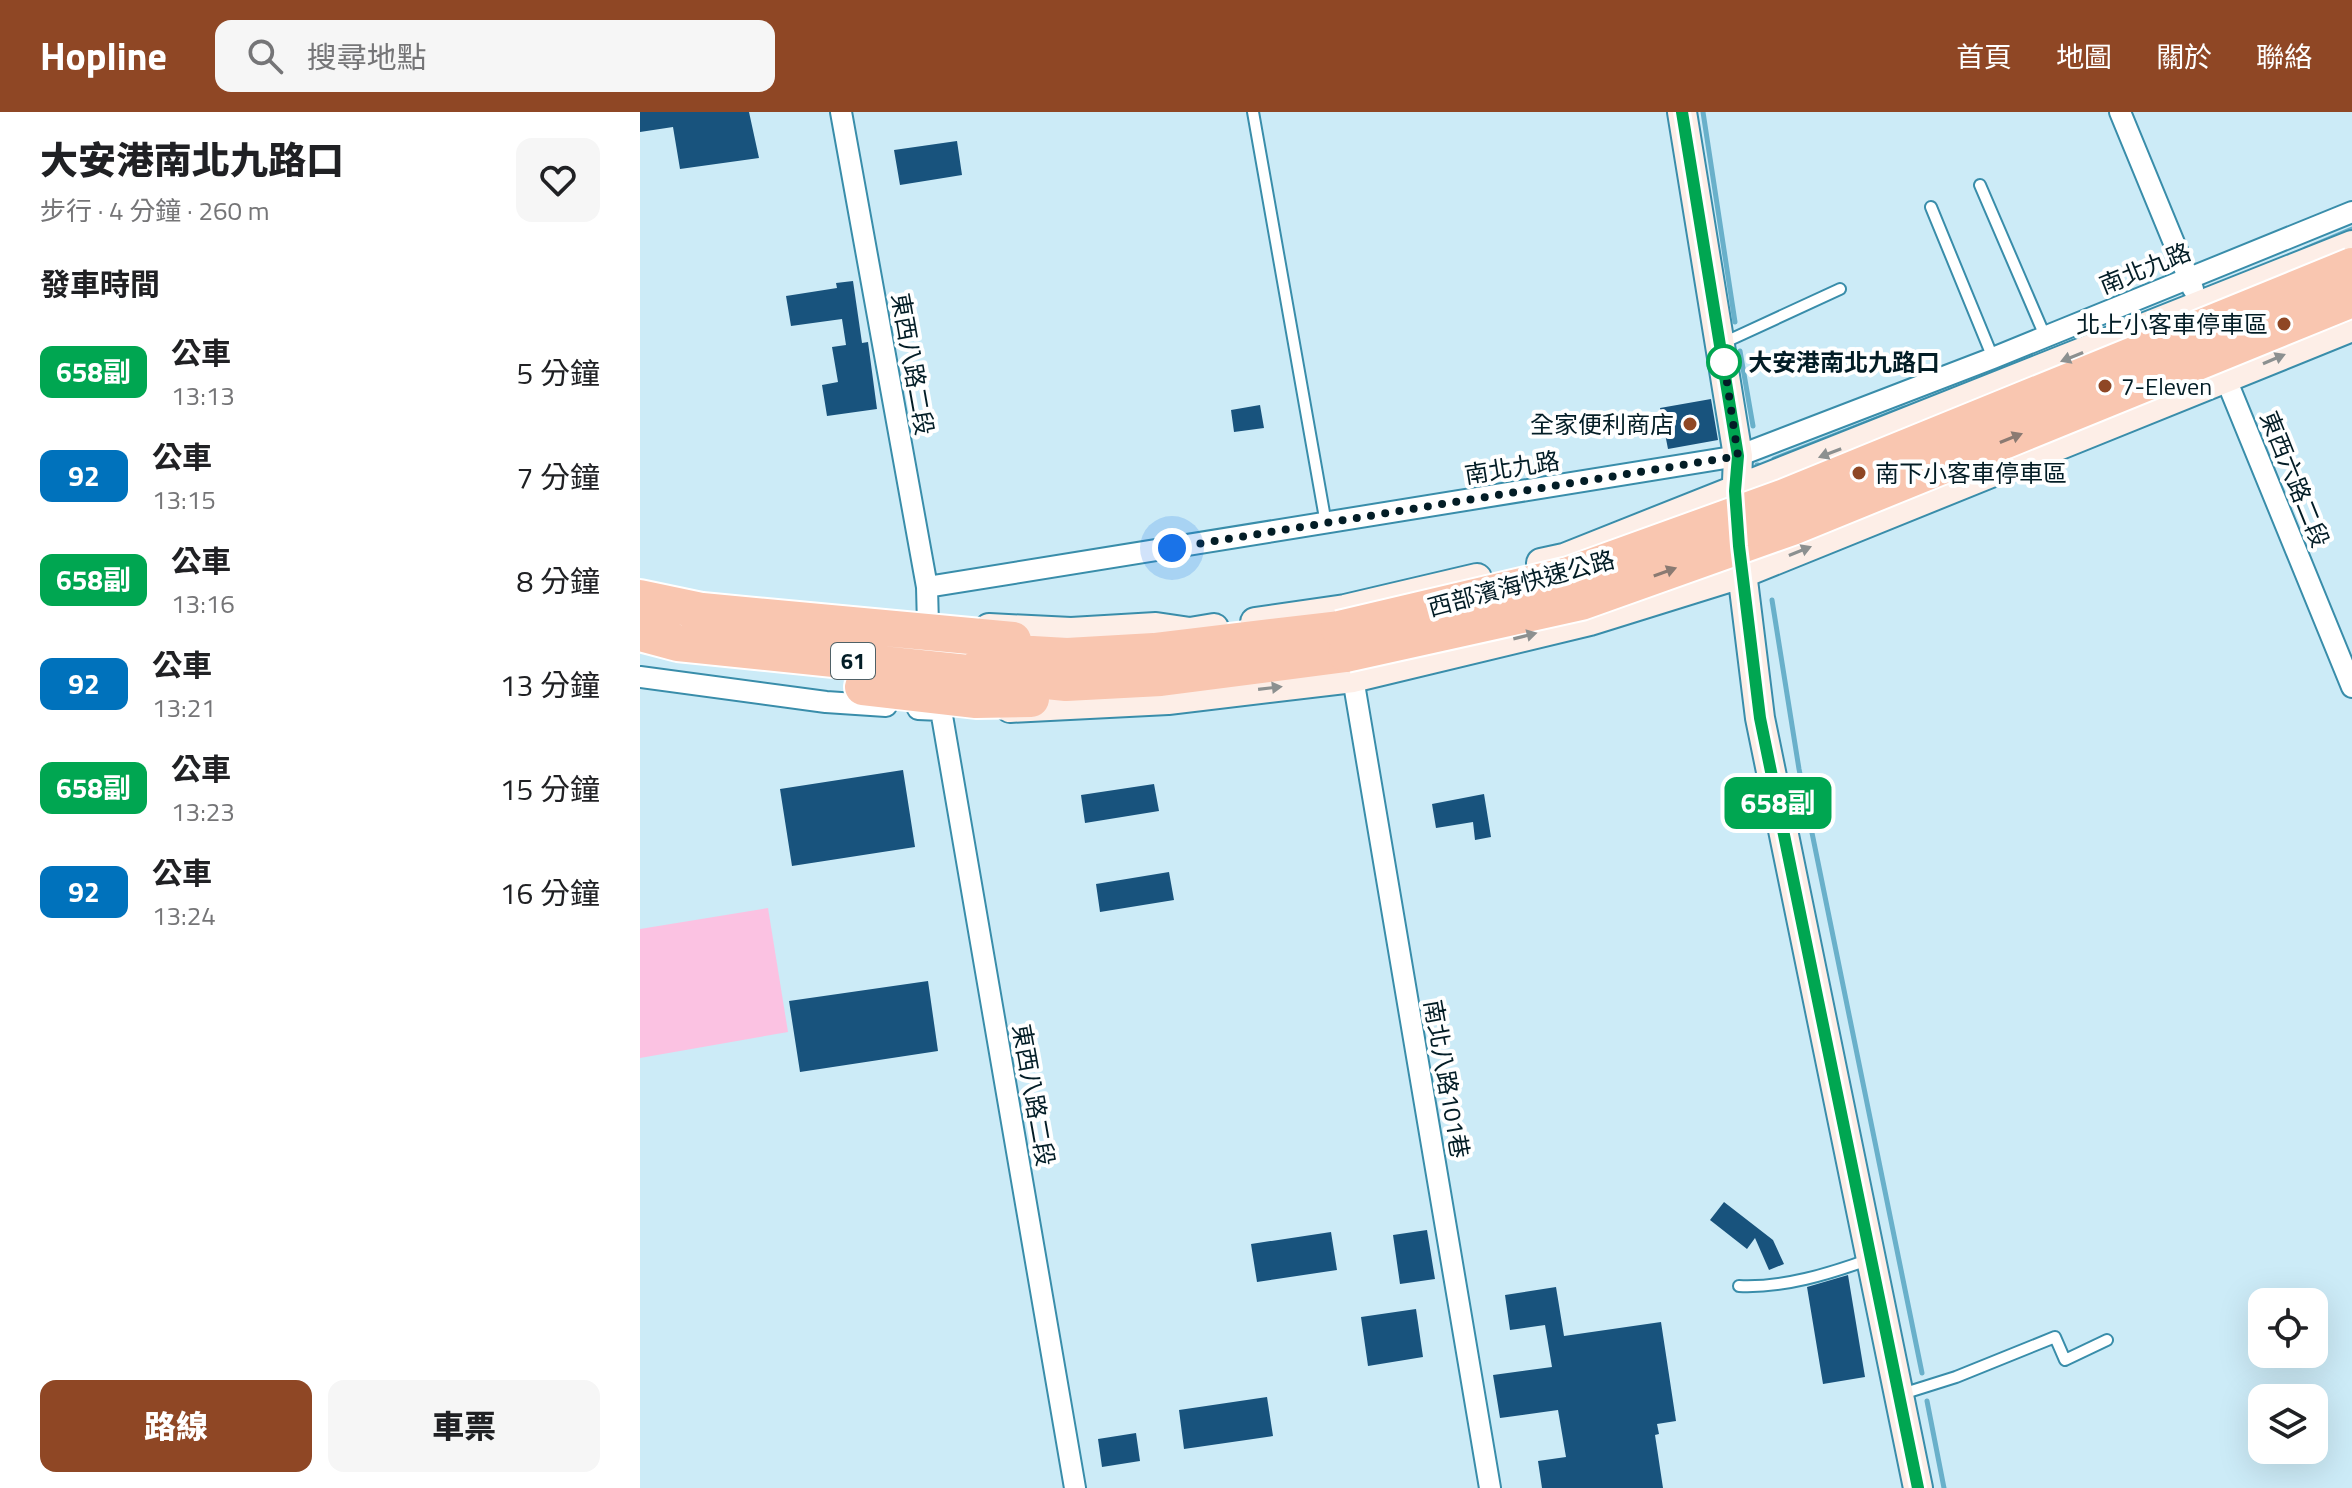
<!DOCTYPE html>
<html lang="zh-TW">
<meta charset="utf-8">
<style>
:root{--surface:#fff;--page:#f6f6f6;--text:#202124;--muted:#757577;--accent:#8f4725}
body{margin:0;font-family:"Titillium Web","Noto Sans TC",sans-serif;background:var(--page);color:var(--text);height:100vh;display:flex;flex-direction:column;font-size:30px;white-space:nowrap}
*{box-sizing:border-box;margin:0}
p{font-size:26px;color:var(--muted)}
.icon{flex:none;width:44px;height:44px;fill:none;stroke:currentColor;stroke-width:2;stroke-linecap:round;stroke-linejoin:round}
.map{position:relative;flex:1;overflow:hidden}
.sheet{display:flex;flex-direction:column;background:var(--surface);width:640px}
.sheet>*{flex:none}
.badge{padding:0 16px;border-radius:12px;font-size:28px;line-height:52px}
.controls{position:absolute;left:1608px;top:1176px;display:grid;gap:16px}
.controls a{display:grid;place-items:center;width:80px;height:80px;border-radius:16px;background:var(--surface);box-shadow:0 8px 32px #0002;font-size:40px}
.you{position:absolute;width:40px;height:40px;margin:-20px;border:6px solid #fff;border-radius:50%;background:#1a73e8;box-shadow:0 0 0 12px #1a73e833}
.map>.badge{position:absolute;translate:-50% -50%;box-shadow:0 0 0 4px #fff}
h2{padding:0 40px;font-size:30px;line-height:72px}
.round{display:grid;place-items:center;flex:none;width:84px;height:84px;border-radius:16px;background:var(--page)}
.summary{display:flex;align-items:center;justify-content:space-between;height:136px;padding:0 40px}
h1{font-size:38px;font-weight:800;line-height:60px}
.primary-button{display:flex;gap:16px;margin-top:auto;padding:16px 40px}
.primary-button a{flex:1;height:92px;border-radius:16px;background:var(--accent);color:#fff;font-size:32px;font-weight:800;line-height:92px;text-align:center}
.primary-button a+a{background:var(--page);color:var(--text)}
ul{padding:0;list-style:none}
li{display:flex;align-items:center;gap:24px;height:104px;padding:0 40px}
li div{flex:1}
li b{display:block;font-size:30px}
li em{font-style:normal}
li .badge{min-width:88px;font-weight:700;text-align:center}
header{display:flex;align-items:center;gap:48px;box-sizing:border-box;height:112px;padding:0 40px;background:var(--accent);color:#fff}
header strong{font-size:38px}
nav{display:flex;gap:44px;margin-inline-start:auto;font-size:28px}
.search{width:560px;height:72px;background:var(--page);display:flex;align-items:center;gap:20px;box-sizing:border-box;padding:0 28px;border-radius:16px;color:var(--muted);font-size:30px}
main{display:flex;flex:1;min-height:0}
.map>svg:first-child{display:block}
.green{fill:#fbc2e2}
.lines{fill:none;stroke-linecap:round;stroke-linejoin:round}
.stream{stroke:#69b0ca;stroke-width:5}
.building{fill:#18537d}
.lane-casing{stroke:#398daa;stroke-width:14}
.street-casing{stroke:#398daa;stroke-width:24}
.secondary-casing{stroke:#398daa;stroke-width:32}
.highway-casing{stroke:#fff;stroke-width:40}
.lane{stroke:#fff;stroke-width:10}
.street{stroke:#fff;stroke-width:20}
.secondary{stroke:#fdeee7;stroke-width:28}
.highway{stroke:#f9c6b0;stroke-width:36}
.highway-bridge-casing{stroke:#fff;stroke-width:40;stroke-linecap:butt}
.highway-bridge{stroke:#f9c6b0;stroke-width:36}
.oneway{fill:#8c9090}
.oneway2{fill:#8a7a72}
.line-casing{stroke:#fff;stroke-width:18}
.line{stroke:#00a651;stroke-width:12}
.walk{stroke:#031d26;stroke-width:8;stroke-dasharray:0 14.4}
.poi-dot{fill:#8f4725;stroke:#fff;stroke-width:3}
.stop-dot{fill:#fff;stroke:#00a651;stroke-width:4}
.labels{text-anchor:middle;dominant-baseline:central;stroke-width:8;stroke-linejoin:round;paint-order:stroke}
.shield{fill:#fff;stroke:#4f6167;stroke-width:2}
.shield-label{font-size:22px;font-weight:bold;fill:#031d26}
.street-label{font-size:24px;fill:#031d26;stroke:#fff}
.poi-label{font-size:24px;fill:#031d26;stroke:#fff;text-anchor:end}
.stop-label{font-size:24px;font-weight:bold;fill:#031d26;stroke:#fff;text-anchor:start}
</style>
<header>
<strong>Hopline</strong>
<div class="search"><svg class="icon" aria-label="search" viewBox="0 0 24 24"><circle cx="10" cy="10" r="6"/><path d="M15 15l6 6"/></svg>搜尋地點</div>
<nav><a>首頁</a><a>地圖</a><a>關於</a><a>聯絡</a></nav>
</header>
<main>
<section class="sheet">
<div class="summary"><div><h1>大安港南北九路口</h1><p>步行 · 4 分鐘 · 260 m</p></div><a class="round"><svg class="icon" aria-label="heart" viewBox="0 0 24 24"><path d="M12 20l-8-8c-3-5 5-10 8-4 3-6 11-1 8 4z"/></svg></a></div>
<h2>發車時間</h2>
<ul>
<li><span class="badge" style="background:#00a651;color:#fff">658副</span><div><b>公車</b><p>13:13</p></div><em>5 分鐘</em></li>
<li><span class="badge" style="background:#0072bc;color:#fff">92</span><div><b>公車</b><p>13:15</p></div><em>7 分鐘</em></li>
<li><span class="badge" style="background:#00a651;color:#fff">658副</span><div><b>公車</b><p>13:16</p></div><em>8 分鐘</em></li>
<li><span class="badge" style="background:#0072bc;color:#fff">92</span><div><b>公車</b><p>13:21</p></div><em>13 分鐘</em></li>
<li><span class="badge" style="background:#00a651;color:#fff">658副</span><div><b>公車</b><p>13:23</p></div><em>15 分鐘</em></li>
<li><span class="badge" style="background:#0072bc;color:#fff">92</span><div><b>公車</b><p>13:24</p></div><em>16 分鐘</em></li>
</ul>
<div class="primary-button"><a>路線</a><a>車票</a></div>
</section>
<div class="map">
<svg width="1712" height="1376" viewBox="0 0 1712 1376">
<rect width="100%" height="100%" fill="#ccebf7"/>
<path class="green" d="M128,796L148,920L0,946V817Z"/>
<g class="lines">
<path class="stream" d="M1063,0L1095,210
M1665,137L1712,117
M1100,239L1113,314
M1134,347L1264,296
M1117,353H1118
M1132,488L1159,657L1282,1261
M1287,1289L1304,1376"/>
</g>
<path class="building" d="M0,0H109L119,46L40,57L33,15L0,20Z
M317,29L322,63L260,73L254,38Z
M213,169L222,231L228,230L237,297L187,304L182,273L198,270L192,235L206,233L202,207L151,214L146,184L197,176L196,171Z
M1071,287L1078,328L1028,337L1020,296Z
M620,293L624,316L594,320L591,298Z
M263,658L275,735L152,754L140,677Z
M514,672L519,699L445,711L441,683Z
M844,682L851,725L835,728L833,710L796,716L792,692Z
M529,760L534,788L460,800L456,772Z
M288,869L298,939L160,960L149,889Z
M1084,1090L1133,1128L1144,1152L1129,1158L1115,1126L1107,1137L1070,1108Z
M787,1118L795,1167L760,1172L753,1123Z
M691,1120L697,1158L617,1170L611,1132Z
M1208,1163L1225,1265L1183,1272L1167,1175Z
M916,1175L924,1224L1021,1210L1036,1309L1017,1312L1019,1322L1015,1323L1023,1376H902L898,1349L926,1345L918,1298L860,1306L853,1263L912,1255L905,1213L870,1218L865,1183Z
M776,1197L783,1245L728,1254L721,1205Z
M627,1285L633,1324L544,1337L539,1298Z
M496,1321L500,1349L462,1355L458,1327Z"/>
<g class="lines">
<defs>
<path id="lane" d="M613,0L686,412
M1340,73L1405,224
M1291,95L1353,246
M1083,231L1200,177
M1099,1174C1143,1176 1189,1162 1230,1147
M1262,1282L1316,1265L1415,1225L1425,1248L1467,1228"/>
<path id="street" d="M201,0L287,475L288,514
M1480,0L1553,177
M1586,267L1712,575
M287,475L1098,344L1353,246L1712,100
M0,565L186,590L246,594
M713,566L850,1376
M278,597L301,598L435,1376"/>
<path id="secondary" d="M1042,0L1098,344L1096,395
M1100,444L1120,606L1278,1376
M901,451L924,446L1712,133
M615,510L705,497L837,466
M349,516L431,520L516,515L550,520L574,516
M370,596L528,588L713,566L950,509L1101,462L1712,215"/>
<path id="highway" d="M0,486L62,499L373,528
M0,521L38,531L426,571L521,566L706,542
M344,539L427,544L514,539L699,517
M223,575L336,588L391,587"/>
</defs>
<use href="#lane" class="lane-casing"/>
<use href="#street" class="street-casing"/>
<use href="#secondary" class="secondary-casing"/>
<use href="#highway" class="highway-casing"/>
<use href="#lane" class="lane"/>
<use href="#street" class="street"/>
<use href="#secondary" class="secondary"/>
<use href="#highway" class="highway"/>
<defs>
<path id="highway-bridge" d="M699,517L929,463L1145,385L1712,154
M706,542L941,490L1152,415L1712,187"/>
</defs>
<use href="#highway-bridge" class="highway-bridge-casing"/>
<use href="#highway-bridge" class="highway-bridge"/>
</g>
<defs><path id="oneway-solid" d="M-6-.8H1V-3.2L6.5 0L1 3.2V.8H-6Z" transform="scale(2)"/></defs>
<g class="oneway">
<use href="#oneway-solid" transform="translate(1432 245) rotate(158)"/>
<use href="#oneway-solid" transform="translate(1634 247) rotate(-23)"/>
<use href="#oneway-solid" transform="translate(1190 341) rotate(159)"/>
<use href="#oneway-solid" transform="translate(1160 439) rotate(-22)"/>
<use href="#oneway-solid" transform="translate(885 524) rotate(-14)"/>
<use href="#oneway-solid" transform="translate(630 576) rotate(-7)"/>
</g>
<g class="oneway2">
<use href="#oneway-solid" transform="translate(1371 326) rotate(-22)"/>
<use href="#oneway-solid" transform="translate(1025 460) rotate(-20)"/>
</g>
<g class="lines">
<defs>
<path id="line" d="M1042,0L1098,344L1095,379L1099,434L1120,606L1278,1376"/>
</defs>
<use href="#line" class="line-casing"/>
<use href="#line" class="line"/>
<path class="walk" d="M532,436L1098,344L1084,250"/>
</g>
<g class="poi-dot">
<circle cx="1644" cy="212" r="8"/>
<circle cx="1465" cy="274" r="8"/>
<circle cx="1050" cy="312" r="8"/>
<circle cx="1219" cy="361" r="8"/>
</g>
<circle class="stop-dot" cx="1084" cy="250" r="16"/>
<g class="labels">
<rect class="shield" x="191" y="531" width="44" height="36" rx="6"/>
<g class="shield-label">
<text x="213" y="549">61</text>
</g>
<g class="street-label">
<text transform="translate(1505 156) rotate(-22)">南北九路</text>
<text transform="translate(273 252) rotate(80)">東西八路二段</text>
<text transform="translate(872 355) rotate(-9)">南北九路</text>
<text transform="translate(1655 367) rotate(68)">東西六路二段</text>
<text transform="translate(881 471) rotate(-15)">西部濱海快速公路</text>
<text transform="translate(807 967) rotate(80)">南北八路101巷</text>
<text transform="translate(394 983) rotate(80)">東西八路二段</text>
</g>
<g class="poi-label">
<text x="1628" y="212">北上小客車停車區</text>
<text x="1481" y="274" text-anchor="start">7-Eleven</text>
<text x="1034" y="312">全家便利商店</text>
<text x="1235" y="361" text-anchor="start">南下小客車停車區</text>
</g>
<g class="stop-label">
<text x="1108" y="250">大安港南北九路口</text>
</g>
</g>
</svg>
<div class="controls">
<a><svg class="icon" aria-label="locate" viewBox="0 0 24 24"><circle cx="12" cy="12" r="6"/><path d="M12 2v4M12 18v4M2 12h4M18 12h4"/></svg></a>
<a><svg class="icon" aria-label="layers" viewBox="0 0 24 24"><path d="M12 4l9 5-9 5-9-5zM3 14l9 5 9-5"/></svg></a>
</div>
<div class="you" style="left:532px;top:436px"></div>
<b class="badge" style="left:1138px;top:691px;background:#00a651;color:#fff">658副</b>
</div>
</main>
